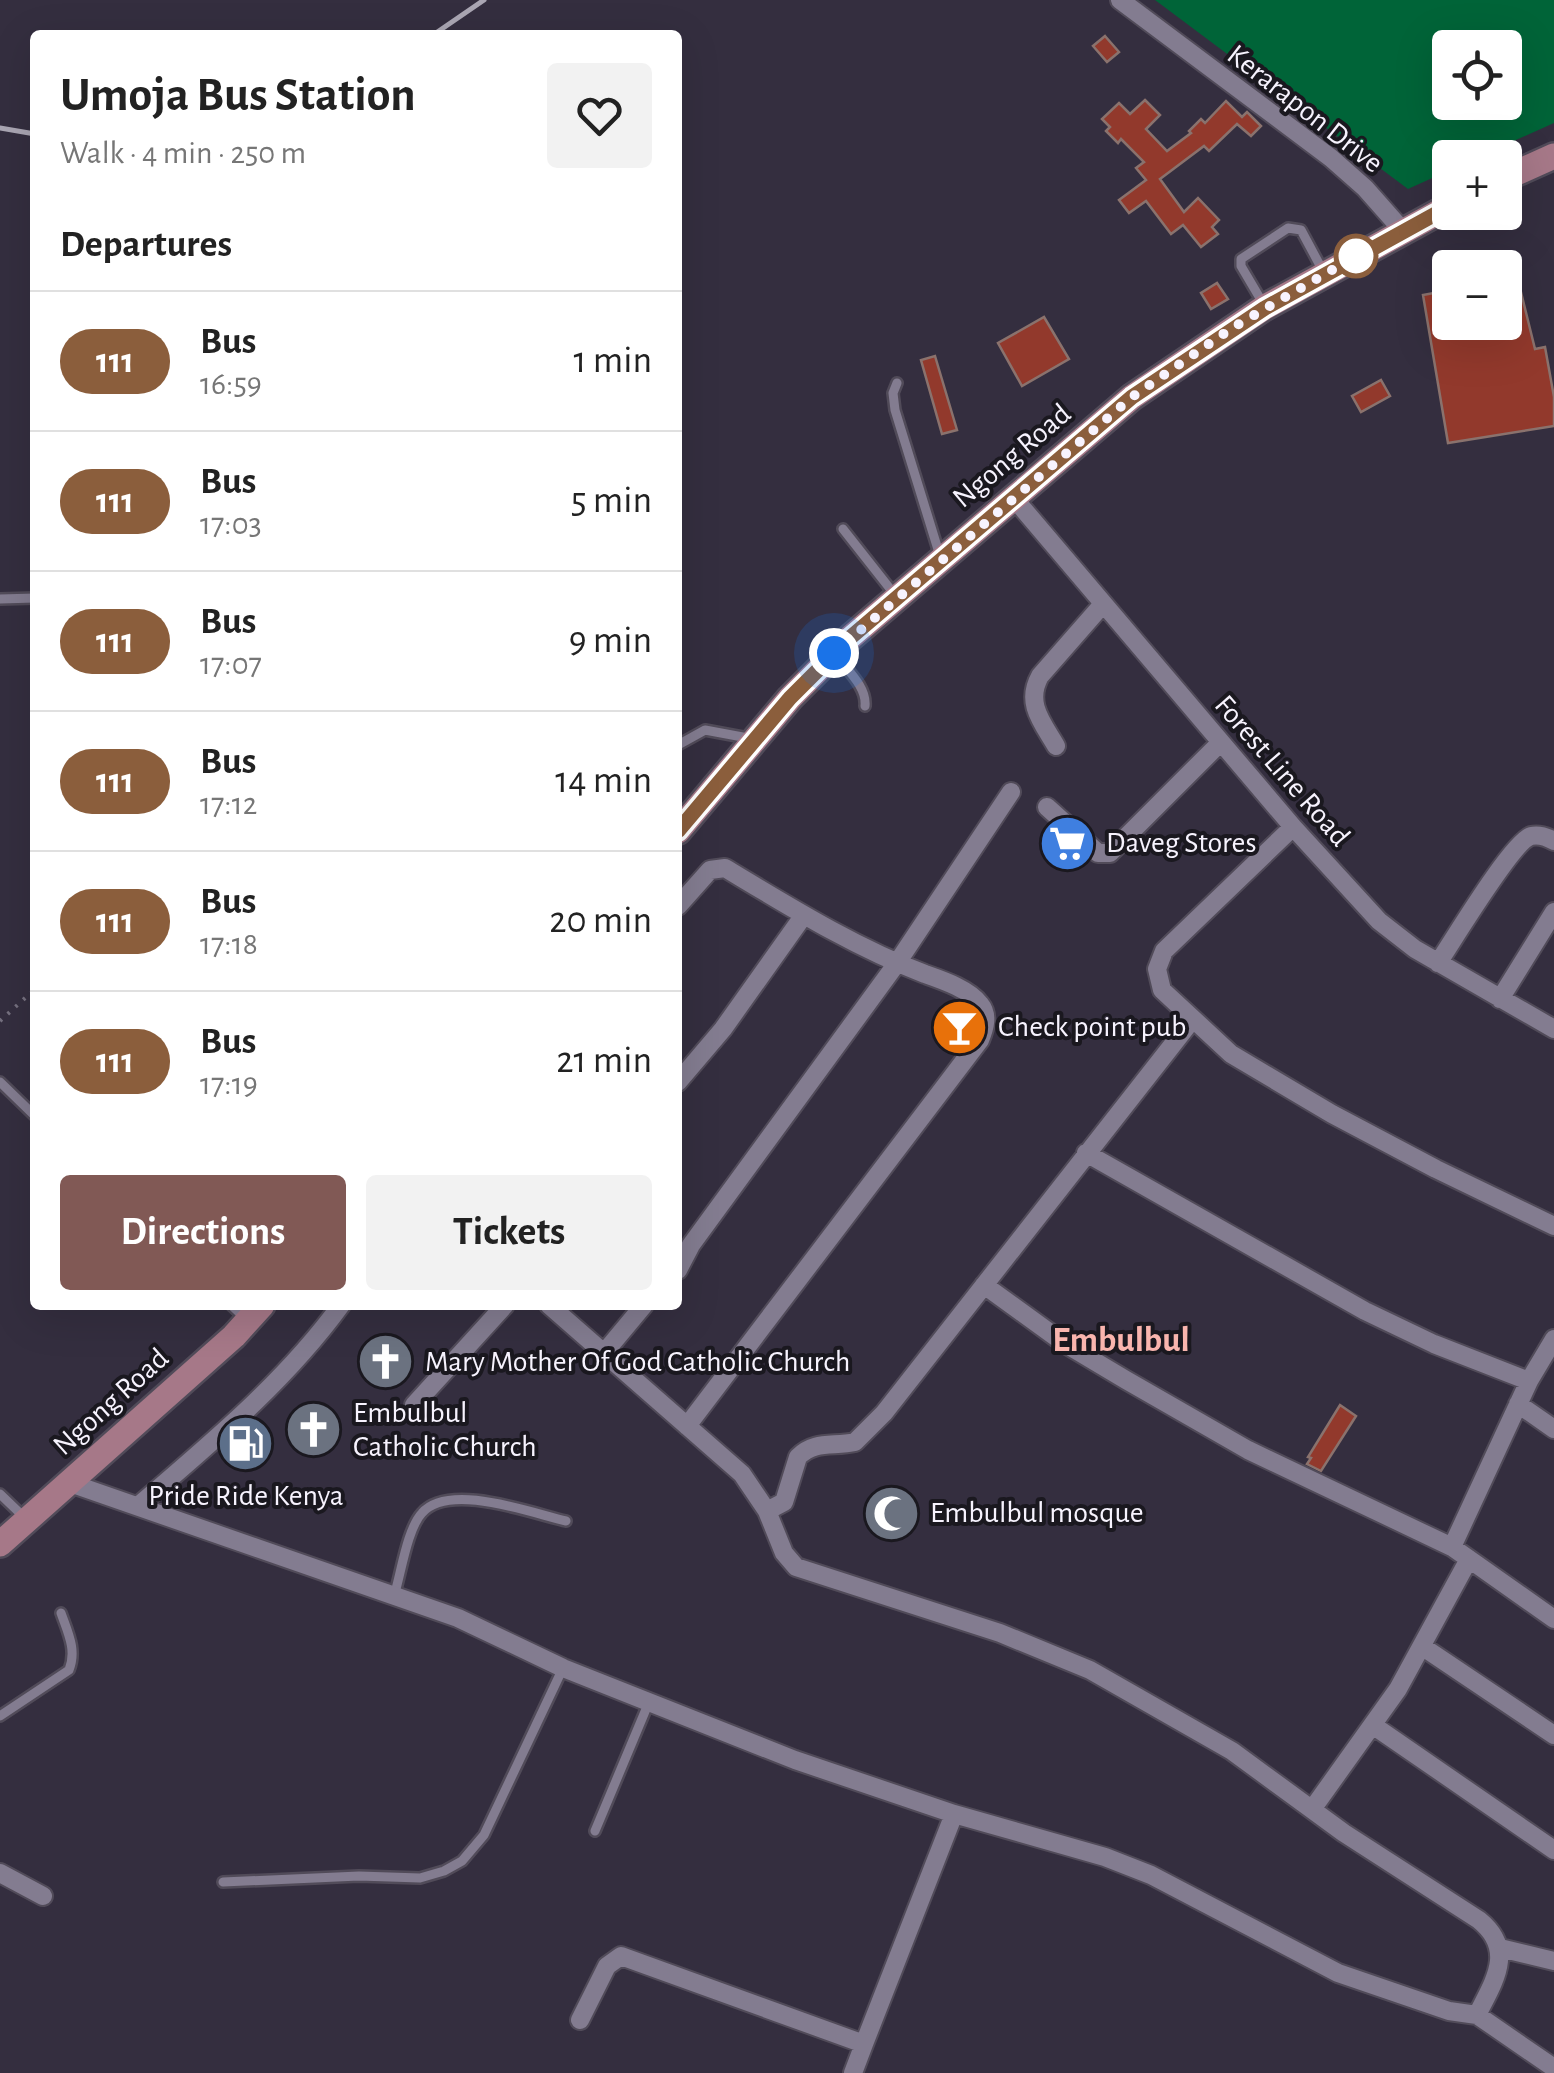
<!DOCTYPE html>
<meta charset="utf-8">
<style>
:root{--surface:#fff;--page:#f2f2f2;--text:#222;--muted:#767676;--line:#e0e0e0;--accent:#815955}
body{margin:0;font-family:"Alegreya Sans",sans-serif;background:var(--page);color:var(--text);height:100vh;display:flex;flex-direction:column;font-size:38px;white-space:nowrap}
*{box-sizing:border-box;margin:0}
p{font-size:32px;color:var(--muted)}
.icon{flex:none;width:55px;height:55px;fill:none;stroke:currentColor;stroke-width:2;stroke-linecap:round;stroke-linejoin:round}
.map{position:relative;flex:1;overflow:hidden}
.panel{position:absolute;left:30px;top:30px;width:652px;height:1280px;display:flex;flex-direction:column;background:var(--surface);border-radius:10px;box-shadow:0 10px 40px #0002}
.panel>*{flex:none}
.badge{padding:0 20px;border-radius:32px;font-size:35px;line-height:65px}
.tools{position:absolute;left:1432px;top:30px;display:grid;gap:20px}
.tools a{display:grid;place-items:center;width:90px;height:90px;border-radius:10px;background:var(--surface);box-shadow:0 10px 40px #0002;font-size:50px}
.you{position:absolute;width:50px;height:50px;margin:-25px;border:8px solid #fff;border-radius:50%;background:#1a73e8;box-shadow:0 0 0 15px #1a73e833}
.map>.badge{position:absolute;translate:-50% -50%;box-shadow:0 0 0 5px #fff}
h2{padding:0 30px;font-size:38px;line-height:90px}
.round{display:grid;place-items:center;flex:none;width:105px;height:105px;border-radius:10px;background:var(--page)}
.summary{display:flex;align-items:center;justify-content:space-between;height:170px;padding:0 30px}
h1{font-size:48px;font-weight:700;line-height:75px}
.primary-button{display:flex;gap:20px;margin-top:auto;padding:20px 30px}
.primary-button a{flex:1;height:115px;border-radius:10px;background:var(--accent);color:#fff;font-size:40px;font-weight:700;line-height:115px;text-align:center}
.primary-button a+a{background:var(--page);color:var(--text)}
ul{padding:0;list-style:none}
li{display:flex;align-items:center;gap:30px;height:140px;padding:0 30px;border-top:2px solid var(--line)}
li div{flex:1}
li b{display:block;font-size:38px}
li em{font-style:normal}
li .badge{min-width:110px;font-weight:700;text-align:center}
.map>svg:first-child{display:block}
.green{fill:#006438;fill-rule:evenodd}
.building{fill:#92392c;stroke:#8a726d;stroke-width:2.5}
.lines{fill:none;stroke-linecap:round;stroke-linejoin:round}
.lane-casing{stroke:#514b59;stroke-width:14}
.street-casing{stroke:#514b59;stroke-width:22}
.secondary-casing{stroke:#514b59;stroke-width:30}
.path{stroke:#75707f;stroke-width:4;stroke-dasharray:2.5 8;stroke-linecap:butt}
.lane{stroke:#837c90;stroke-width:9}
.street{stroke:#837c90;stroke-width:18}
.secondary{stroke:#a67888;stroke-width:25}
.rail{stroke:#aaa6b3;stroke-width:5}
.line-casing{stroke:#fff;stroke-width:22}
.line{stroke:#8b5e3c;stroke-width:15}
.walk{stroke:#f7f3fe;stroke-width:10;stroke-dasharray:0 18}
.stop-dot{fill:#fff;stroke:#8b5e3c;stroke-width:5}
.labels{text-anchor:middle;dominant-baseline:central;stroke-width:8;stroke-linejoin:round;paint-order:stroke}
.street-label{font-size:30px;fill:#f7f3fe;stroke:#1a181f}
.poi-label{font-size:30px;fill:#f7f3fe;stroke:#1a181f;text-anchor:start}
.quarter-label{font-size:35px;font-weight:bold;fill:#f9b5ae;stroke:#1a181f}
</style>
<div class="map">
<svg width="1554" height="2073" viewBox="0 0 1554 2073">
<rect width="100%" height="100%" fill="#342e3f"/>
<path class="green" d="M1155,0H1554V123L1478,157L1450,158V170L1408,189ZM1450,48H1505V102H1450Z"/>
<path class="building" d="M1105,36L1119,52L1107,62L1093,46Z
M1145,100L1160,115L1146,129L1167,151L1191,133L1189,131L1201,119L1205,123L1226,101L1242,117L1247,112L1261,126L1251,136L1237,124L1209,151L1204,146L1160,179L1184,212L1198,198L1219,220L1212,227L1218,234L1201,247L1183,225L1171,234L1146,201L1129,213L1119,200L1146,180L1136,168L1144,162L1121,139L1118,143L1106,131L1110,127L1102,119L1119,103L1130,114Z
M1517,276L1535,349L1545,347L1554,397V426L1448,443L1423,295L1450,290V322H1505V278Z
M1217,283L1228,299L1211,309L1201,293Z
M1044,317L1069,359L1022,386L998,343Z
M935,356L957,430L942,434L921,360Z
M1381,380L1390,396L1361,412L1352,396Z
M1340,1405L1356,1416L1321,1471L1307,1464L1311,1458L1308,1457Z"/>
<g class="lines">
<defs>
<path id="lane" d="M1264,305L1241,266V259L1288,228L1301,230L1323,271
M897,383L893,393L895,410L940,556
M843,529L895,595
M0,599L35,598
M836,655C847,670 867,687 865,706
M678,745L705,730L748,738
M0,1082L35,1116
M231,1305L247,1320
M0,1494L25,1518
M394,1596C401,1574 407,1529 422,1513C449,1482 531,1513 566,1521
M0,1716L69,1670C77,1650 68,1633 61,1613
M595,1831L649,1702
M223,1882L359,1876L420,1878L444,1871L462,1861L484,1835L563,1668"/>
<path id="street" d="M1120,0L1331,158L1365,188L1403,231
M1013,497L1293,827L1379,921L1415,949L1554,1029
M1056,746C1042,722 1025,703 1040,676L1103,604
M1047,807L1098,853H1110L1221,742
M1293,827L1164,951L1157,969L1162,990L1231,1054L1332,1114L1436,1169L1554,1226
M678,906L710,870L725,868C790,907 854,947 925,974C942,980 969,989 980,1004C989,1015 985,1028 980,1040L687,1426
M1438,963C1453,941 1512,842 1531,836C1540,834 1547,837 1554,841
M1500,999L1554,912
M678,1082L723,1029L804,915
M1086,1153L1365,1311L1434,1344L1529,1381
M678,1270L691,1245L897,963L1011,792
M984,1285L1064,1343L1126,1380L1248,1450L1452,1547L1554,1619
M549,1305L742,1474L767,1511L784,1553L796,1567L1000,1633L1090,1670L1232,1751L1344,1833L1479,1920C1516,1950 1494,1981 1477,2015L1554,2068
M604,1353L644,1305
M1518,1404L1554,1429
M414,1405L505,1305
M70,1483L458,1618L563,1668L795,1760L954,1814L1105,1857L1151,1875L1338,1973L1449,2011L1477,2015
M138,1506C211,1443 284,1383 341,1305
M767,1511L784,1502L798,1457C815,1440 833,1447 855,1442L884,1413L1192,1020
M1452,1547L1529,1381L1554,1339
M1423,1647L1554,1735
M1374,1726L1554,1850
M1313,1808L1398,1689L1469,1559
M0,1873L43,1896
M1500,1948L1554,1961
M580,2020L607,1966L621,1956L864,2044L954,1814
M853,2073L864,2044"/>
<path id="secondary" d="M1505,178L1554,156
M678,831L790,698L851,637L1132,397L1265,307L1450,206
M0,1544L234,1336L262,1305"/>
</defs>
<use href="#lane" class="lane-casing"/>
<use href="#street" class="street-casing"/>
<use href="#secondary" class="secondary-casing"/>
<path class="path" d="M0,1021L35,989"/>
<use href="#lane" class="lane"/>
<use href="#street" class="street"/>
<use href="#secondary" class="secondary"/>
<path class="rail" d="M433,35L484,0
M0,128L35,134"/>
</g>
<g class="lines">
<defs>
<path id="line" d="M678,831L790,698L851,637L1132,397L1265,308L1450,206"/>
</defs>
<use href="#line" class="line-casing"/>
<use href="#line" class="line"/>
<path class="walk" d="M834,653L1132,397L1232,328L1356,256"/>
</g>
<defs>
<symbol id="supermarket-disc" viewBox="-11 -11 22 22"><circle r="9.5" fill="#3f7fe0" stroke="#1a181f"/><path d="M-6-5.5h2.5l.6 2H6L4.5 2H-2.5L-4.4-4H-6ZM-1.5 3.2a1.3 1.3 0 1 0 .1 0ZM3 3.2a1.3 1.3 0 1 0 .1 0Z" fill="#fff"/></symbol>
<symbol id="bar-disc" viewBox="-11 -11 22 22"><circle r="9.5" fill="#e8710a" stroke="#1a181f"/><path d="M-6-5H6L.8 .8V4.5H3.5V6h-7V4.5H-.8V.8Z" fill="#fff"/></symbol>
<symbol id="church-disc" viewBox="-11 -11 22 22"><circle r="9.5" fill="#6b7280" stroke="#1a181f"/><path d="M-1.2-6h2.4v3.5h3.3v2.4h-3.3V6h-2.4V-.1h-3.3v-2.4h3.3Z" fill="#fff"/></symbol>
<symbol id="fuel-disc" viewBox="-11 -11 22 22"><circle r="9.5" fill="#5c6f8a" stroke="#1a181f"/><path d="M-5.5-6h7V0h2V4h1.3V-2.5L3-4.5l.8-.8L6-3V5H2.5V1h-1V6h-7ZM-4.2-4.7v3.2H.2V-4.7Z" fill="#fff"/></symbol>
<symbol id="mosque-disc" viewBox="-11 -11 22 22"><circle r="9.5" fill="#6b7280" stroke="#1a181f"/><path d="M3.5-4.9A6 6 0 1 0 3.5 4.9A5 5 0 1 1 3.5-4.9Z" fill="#fff"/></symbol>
</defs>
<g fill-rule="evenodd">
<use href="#supermarket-disc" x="1036" y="812" width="63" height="63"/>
<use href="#bar-disc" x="928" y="996" width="63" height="63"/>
<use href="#church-disc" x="354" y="1330" width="63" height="63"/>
<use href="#church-disc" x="282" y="1398" width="63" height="63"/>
<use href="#fuel-disc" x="214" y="1412" width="63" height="63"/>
<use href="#mosque-disc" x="860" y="1482" width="63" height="63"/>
</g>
<circle class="stop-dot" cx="1356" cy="256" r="20"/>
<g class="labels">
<g class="street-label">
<text transform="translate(1305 109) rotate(38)">Kerarapon Drive</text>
<text transform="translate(1012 456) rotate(-40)">Ngong Road</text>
<text transform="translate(1282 771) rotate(49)">Forest Line Road</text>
<text transform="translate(111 1402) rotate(-42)">Ngong Road</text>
</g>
<g class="poi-label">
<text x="1106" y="843">Daveg Stores</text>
<text x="998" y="1027">Check point pub</text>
<text x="425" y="1362">Mary Mother Of God Catholic Church</text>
<text x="353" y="1413">Embulbul<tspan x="353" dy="34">Catholic Church</tspan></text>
<text x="246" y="1496" text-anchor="middle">Pride Ride Kenya</text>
<text x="930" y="1513">Embulbul mosque</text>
</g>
<g class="quarter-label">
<text x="1121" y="1340">Embulbul</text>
</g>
</g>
</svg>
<div class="tools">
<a><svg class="icon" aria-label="locate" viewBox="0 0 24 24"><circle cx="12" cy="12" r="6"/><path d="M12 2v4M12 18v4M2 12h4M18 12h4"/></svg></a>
<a>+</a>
<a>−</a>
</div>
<div class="you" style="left:834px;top:653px"></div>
<section class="panel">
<div class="summary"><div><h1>Umoja Bus Station</h1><p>Walk · 4 min · 250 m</p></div><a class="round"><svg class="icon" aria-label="heart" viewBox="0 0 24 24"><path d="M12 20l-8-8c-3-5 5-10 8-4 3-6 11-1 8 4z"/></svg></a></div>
<h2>Departures</h2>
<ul>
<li><span class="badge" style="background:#8b5e3c;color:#fff">111</span><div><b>Bus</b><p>16:59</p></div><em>1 min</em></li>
<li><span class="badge" style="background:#8b5e3c;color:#fff">111</span><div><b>Bus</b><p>17:03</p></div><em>5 min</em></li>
<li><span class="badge" style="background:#8b5e3c;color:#fff">111</span><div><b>Bus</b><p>17:07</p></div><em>9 min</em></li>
<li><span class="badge" style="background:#8b5e3c;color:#fff">111</span><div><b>Bus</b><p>17:12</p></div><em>14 min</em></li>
<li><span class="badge" style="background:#8b5e3c;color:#fff">111</span><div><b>Bus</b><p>17:18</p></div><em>20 min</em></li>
<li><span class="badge" style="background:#8b5e3c;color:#fff">111</span><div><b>Bus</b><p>17:19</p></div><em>21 min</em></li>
</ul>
<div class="primary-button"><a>Directions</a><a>Tickets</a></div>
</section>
</div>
